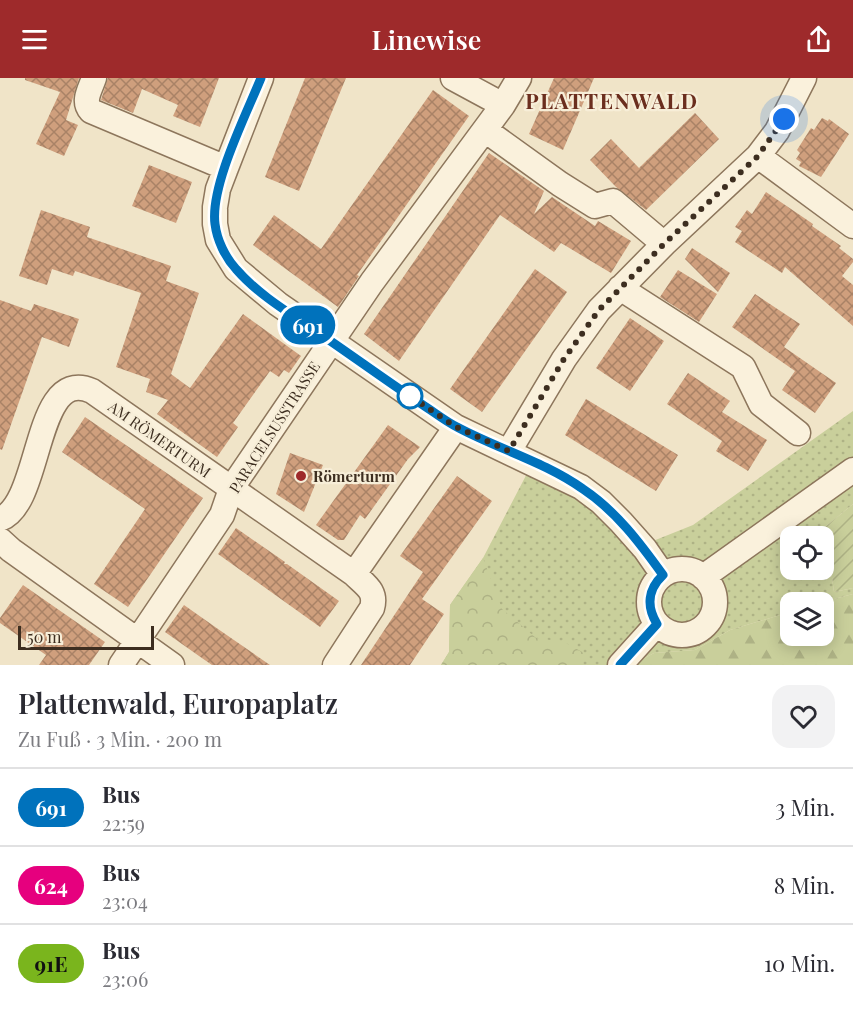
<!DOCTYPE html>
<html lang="de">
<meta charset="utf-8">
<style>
:root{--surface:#fff;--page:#f2f2f3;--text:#2b2b33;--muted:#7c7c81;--line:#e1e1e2;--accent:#9e2a2b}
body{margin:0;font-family:"Playfair Display",serif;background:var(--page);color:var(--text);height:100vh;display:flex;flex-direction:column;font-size:22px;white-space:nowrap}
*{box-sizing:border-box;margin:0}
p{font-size:20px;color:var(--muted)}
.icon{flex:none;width:33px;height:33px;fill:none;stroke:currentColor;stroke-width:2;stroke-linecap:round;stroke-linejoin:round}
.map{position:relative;height:587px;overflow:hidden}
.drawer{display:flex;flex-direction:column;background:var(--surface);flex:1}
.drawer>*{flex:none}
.badge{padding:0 12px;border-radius:20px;font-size:21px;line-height:39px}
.fabs{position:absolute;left:780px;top:448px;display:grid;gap:12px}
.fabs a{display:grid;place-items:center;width:54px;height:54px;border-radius:12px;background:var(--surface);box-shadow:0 3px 15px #0003;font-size:30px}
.scale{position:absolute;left:18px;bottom:15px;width:136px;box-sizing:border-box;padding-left:6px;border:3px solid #3d2e20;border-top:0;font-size:16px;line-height:21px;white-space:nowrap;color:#3d2e20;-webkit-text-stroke:4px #f7eed8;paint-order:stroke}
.you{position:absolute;width:30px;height:30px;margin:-15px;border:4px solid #fff;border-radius:50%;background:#1a73e8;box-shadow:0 0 0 9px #1a73e833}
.map>.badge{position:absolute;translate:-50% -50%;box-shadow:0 0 0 3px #fff}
.round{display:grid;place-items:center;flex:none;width:63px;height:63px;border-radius:18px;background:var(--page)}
.head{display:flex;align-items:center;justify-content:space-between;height:102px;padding:0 18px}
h1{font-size:28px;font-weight:600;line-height:45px}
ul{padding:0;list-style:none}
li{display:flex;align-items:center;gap:18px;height:78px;padding:0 18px;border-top:2px solid var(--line)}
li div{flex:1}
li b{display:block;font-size:22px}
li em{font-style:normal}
li .badge{min-width:66px;font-weight:700;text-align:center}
header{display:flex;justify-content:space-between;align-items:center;height:78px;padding:0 18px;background:var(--accent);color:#fff;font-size:27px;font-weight:600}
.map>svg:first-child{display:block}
.grass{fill:url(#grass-dots);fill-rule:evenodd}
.forest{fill:url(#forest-firs)}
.park{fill:url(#park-crowns)}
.garden{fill:url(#garden-furrows)}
.building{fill:url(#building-cross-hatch)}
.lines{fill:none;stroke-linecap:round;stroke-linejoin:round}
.minor-casing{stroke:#8d765c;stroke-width:27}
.minor{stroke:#faf1dc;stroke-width:24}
.line-casing{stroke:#fff;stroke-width:14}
.line{stroke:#0072bc;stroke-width:9}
.walk{stroke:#3d2e20;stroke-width:6;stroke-dasharray:0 10.8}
.stop-dot{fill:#fff;stroke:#0072bc;stroke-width:3}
.poi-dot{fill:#9e2a2b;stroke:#f7eed8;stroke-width:2}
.labels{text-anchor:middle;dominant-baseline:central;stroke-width:4.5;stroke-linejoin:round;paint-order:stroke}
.street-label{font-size:15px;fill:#3d2e20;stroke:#f7eed8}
.poi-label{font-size:15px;font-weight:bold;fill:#3d2e20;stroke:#f7eed8;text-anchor:start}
.district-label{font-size:21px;font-weight:bold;letter-spacing:1.5px;fill:#6b2e1e;stroke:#f7eed8}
</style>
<header><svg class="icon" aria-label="menu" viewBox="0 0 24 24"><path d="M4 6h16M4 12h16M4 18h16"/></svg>Linewise<svg class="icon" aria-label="share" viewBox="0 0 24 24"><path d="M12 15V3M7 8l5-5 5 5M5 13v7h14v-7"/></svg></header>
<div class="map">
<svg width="853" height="587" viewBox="0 0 853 587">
<defs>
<pattern id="grass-dots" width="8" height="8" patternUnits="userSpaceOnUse" patternTransform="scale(1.5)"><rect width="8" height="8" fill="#c9cf9b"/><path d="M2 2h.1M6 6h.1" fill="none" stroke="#aeb285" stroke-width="1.8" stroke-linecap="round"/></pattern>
<pattern id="forest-firs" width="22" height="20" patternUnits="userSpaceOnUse" patternTransform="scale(1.5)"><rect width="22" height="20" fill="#c9cf9b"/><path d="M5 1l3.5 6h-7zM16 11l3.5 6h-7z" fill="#aeb285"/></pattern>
<pattern id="park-crowns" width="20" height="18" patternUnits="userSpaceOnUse" patternTransform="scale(1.5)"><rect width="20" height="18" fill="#c9cf9b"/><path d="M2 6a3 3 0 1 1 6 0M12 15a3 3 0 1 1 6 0" fill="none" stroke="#aeb285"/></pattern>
<pattern id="garden-furrows" width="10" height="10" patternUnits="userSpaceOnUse" patternTransform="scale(1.5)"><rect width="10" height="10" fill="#c9cf9b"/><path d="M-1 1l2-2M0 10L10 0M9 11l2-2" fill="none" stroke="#aeb285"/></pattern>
<pattern id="building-cross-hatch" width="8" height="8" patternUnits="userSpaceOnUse" patternTransform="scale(1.5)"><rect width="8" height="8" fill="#cf9f7d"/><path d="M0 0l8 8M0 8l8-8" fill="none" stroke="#a98266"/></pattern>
</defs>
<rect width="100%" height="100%" fill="#f0e4c8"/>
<path class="grass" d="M853,333V426L825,449L834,514L853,510V516L819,525H790V534L730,552L695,572L654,575L632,587H441L449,574L450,527L483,480L533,384L653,463L693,447ZM790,459H824V492H790Z"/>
<path class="forest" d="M853,516V587H632L654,575L695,572L730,552L790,534V558H824V525H819Z"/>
<path class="park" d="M483,480L502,531L536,560L564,564L584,575L580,585L576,587H441L449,574L450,527Z"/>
<path class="garden" d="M853,426V510L834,514L825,449Z"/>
<path class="building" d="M25,0H79L66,42L78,47L64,78L36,66L60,14L25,2Z
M108,0H219L200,49L173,38L178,27L142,11L133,35L101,22Z
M305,0H346L299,113L265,99Z
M554,0H594L563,72L529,56Z
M433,12L469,38L357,197L359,198L338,229L253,167L274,137L321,171Z
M695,35L719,61L646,132L616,109L590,82L611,61L639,90Z
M822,40L828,43L829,41L849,56L821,99L799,88L801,84L796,81L800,75L797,72L811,50L814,52Z
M489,75L544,113L534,136L552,119L595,148L598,143L631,163L611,195L561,165L554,174L500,137L399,283L364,256Z
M149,87L192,104L176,145L132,128Z
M766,114L813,146L812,148L841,168L839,170L853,181V184L842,198L853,207V248L785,189L782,195L735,164L742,153L735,149L747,132L752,136Z
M41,132L90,149L87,159L171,188L166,203L199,215L171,296L190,310L243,236L301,278L289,295L284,292L279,299L270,293L233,345L238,349L217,379L157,336L168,322L146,314L150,301L116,289L141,215L75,193L73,198L52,191L47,207L19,198Z
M692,170L730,195L718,214L685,181Z
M535,191L567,214L482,334L450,311Z
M678,192L717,216L699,244L660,219Z
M755,216L800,246L784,269L836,305L815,335L782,312L795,293L732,249Z
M0,222L31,233L34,226L79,241L69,269L42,259L2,372L0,371Z
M630,240L664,263L630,313L596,290Z
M688,295L730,323L722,334L767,362L748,393L716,373L722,363L667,326Z
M586,321L678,377L656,413L565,357Z
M85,339L203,420L128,529L94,506L145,431L62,374Z
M388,347L420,369L408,381L365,441L360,437L344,462H338L316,447Z
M290,375L323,387L304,434L276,416Z
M457,398L492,423L422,521L444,536L410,587H361L423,494L400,478Z
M236,450L285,484L284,486H287L339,523L320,549L218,476Z
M23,507L105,564L89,587H39L46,577L0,545V540Z
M184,527L218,551L270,587H212L199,578L165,554Z"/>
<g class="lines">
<defs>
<path id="minor" d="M94,0C90,12 82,23 91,33L226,90
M261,0L226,90L218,111L215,129V146L218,162L236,191L278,226L456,349L581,409L601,424L621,444L645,471L663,497
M453,0L503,27
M485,52L560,106L595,128L613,123L664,166
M758,78L853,148
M620,210L743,289L761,326L798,355
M509,373L564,281L599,232L664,166L758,78L777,53L804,0
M0,441C43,426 33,287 92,313L354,496C365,507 377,513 372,530L335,587
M0,462L11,472L172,587
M649 524a33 33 0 1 1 66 0a33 33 0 1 1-66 0Z
M354,496L456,349
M703,499L853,392
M121,587L222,437L231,411L372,204L503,27L519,0
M620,587L657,546"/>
</defs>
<use href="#minor" class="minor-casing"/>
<use href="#minor" class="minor"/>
</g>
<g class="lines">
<defs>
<path id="line" d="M261,0C246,37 210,108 215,146C217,162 225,179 236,191C261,220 298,240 329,262C361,284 391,306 423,327C434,334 445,343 457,349C498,371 545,384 583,411C616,433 640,465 663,497C648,511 646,528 657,546L620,587"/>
</defs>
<use href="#line" class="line-casing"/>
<use href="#line" class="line"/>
<path class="walk" d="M410,318L407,316L456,349L509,373L564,281L599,232L664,166L758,78L784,41"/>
</g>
<circle class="stop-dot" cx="410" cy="318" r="12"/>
<circle class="poi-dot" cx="301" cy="398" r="6"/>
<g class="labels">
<g class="street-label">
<text transform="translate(274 349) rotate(-57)">PARACELSUSSTRASSE</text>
<text transform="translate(160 361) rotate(35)">AM RÖMERTURM</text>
</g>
<g class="poi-label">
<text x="313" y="398">Römerturm</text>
</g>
<g class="district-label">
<text x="612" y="22">PLATTENWALD</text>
</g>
</g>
</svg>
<div class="fabs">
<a><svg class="icon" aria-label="locate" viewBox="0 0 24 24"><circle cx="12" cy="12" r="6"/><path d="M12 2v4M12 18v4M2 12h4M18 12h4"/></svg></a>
<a><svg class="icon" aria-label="layers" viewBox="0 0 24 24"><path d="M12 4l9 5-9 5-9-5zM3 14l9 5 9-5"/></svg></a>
</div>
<div class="scale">50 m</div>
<div class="you" style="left:784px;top:41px"></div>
<b class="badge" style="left:308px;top:247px;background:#0072bc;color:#fff">691</b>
</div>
<section class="drawer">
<div class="head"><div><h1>Plattenwald, Europaplatz</h1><p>Zu Fuß · 3 Min. · 200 m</p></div><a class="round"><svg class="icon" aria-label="heart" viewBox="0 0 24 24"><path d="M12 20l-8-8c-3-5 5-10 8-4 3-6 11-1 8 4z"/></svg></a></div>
<ul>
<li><span class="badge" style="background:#0072bc;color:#fff">691</span><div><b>Bus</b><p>22:59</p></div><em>3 Min.</em></li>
<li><span class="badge" style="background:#e6007e;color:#fff">624</span><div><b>Bus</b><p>23:04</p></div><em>8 Min.</em></li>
<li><span class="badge" style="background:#7ab51d;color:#111">91E</span><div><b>Bus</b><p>23:06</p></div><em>10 Min.</em></li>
</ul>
</section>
